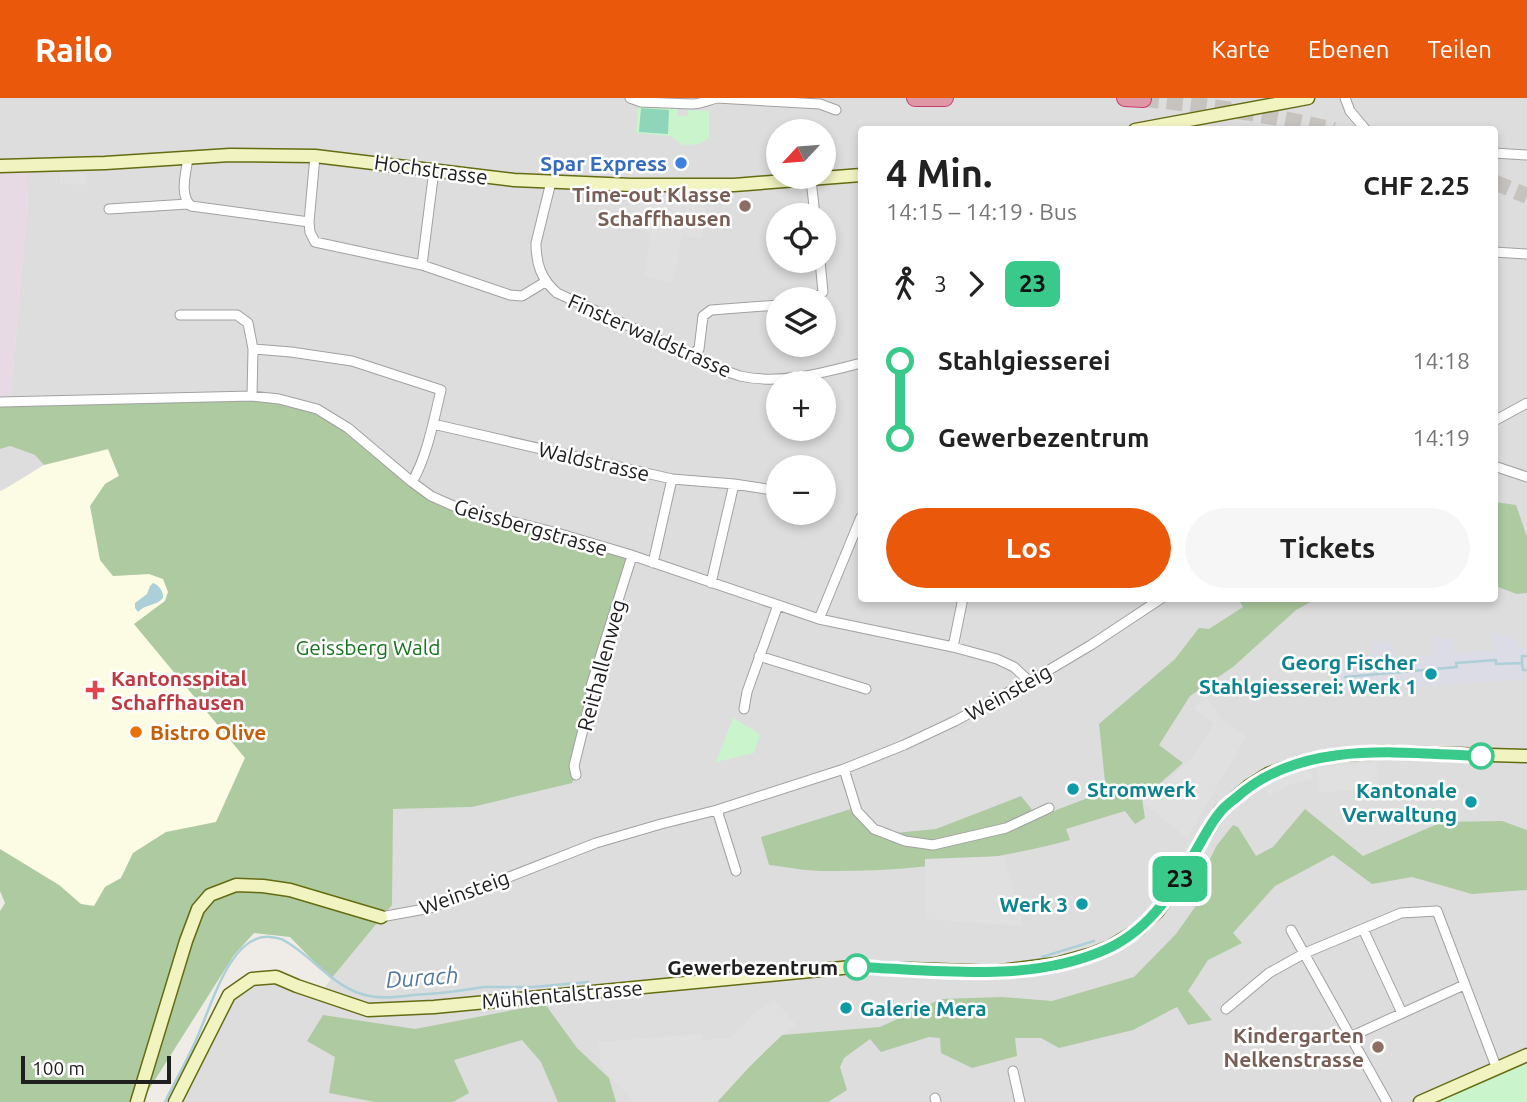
<!DOCTYPE html>
<html lang="de">
<meta charset="utf-8">
<style>
:root{--surface:#fff;--page:#f6f6f6;--text:#222;--muted:#767676;--accent:#ea580c}
body{margin:0;font-family:Ubuntu,sans-serif;background:var(--page);color:var(--text);height:100vh;display:flex;flex-direction:column;font-size:26px;white-space:nowrap}
*{box-sizing:border-box;margin:0}
p{font-size:23px;color:var(--muted)}
.icon{flex:none;width:38px;height:38px;fill:none;stroke:currentColor;stroke-width:2;stroke-linecap:round;stroke-linejoin:round}
.map{position:relative;flex:1;overflow:hidden}
.side{position:absolute;left:858px;top:28px;width:640px;height:476px;display:flex;flex-direction:column;background:var(--surface);border-radius:7px;box-shadow:0 4px 10px #0003}
.side>*{flex:none}
.badge{padding:0 14px;border-radius:10px;font-size:24px;line-height:46px}
.needle{width:46px;rotate:244deg}
.controls{position:absolute;left:766px;top:21px;display:grid;gap:14px}
.controls a{display:grid;place-items:center;width:70px;height:70px;border-radius:50%;background:var(--surface);box-shadow:0 4px 10px #0003;font-size:35px}
.scale{position:absolute;left:21px;bottom:18px;width:150px;box-sizing:border-box;padding-left:7px;border:4px solid #202020;border-top:0;font-size:19px;line-height:24px;white-space:nowrap;color:#202020;-webkit-text-stroke:5px #fff;paint-order:stroke}
.map>.badge{position:absolute;translate:-50% -50%;box-shadow:0 0 0 4px #fff}
.legs{display:flex;align-items:center;gap:10px;height:77px;padding:0 28px;font-size:23px}
.legs p{margin-inline-start:auto}
.summary{display:flex;align-items:center;justify-content:space-between;height:119px;padding:0 28px}
h1{font-size:38px;font-weight:700;line-height:52px}
.action{display:flex;gap:14px;margin-top:auto;padding:14px 28px}
.action a{flex:1;height:80px;border-radius:42px;background:var(--accent);color:#fff;font-size:28px;font-weight:700;line-height:80px;text-align:center}
.action a+a{background:var(--page);color:var(--text)}
ul{padding:0 28px;list-style:none}
li{display:flex;align-items:center;gap:24px;height:77px;font-size:26px}
li i{display:grid;place-items:center;width:10px;height:100%;margin:0 9px;background:currentColor}
li i::after{content:'';width:18px;height:18px;margin:-9px;border:5px solid;border-radius:50%;background:var(--surface)}
li p{margin-inline-start:auto}
li:first-child i{background:linear-gradient(#0000 50%,currentColor 0)}
li:last-child i{background:linear-gradient(currentColor 50%,#0000 0)}
header{display:flex;align-items:center;gap:42px;box-sizing:border-box;height:98px;padding:0 35px;background:var(--accent);color:#fff}
header strong{font-size:33px}
nav{display:flex;gap:38px;margin-inline-start:auto;font-size:24px}
.map>svg:first-child{display:block}
.residential{fill:#dedddd;fill-rule:evenodd}
.industrial{fill:#e8dae5}
.education{fill:#fcfbe4}
.forest{fill:#adcaa0}
.park{fill:#c9f4cc}
.pitch{fill:#8ed5b9}
.parking{fill:#e0e0e0}
.plaza{fill:#dbdce5}
.water{fill:#accfd8}
.lines{fill:none;stroke-linecap:round;stroke-linejoin:round}
.stream{stroke:#accfd8;stroke-width:2.5}
.highway-tunnel{stroke:#c6c3bf;stroke-width:16;stroke-dasharray:16 8;stroke-linecap:butt}
.street-casing{stroke:#a1a1a1;stroke-width:11}
.secondary-casing{stroke:#646c11;stroke-width:15}
.highway-casing{stroke:#c8396c;stroke-width:18}
.street{stroke:#fff;stroke-width:9}
.secondary{stroke:#f1f3c1;stroke-width:12}
.highway{stroke:#de98a6;stroke-width:16}
.line-1-casing{stroke:#fff;stroke-width:16}
.line-1{stroke:#39c98a;stroke-width:10}
.shop-dot{fill:#3f7fe0;stroke:#fff;stroke-width:2.5}
.education-dot{fill:#8d6e63;stroke:#fff;stroke-width:2.5}
.culture-dot{fill:#0f9aa8;stroke:#fff;stroke-width:2.5}
.health-dot{fill:#e0444e;stroke:#fff;stroke-width:2.5}
.food-dot{fill:#e8710a;stroke:#fff;stroke-width:2.5}
.stop-1-dot{fill:#fff;stroke:#39c98a;stroke-width:3.5}
.labels{text-anchor:middle;dominant-baseline:central;stroke-width:5;stroke-linejoin:round;paint-order:stroke}
.shop-label{font-size:21px;font-weight:bold;fill:#366cbe;stroke:#fff;text-anchor:end}
.street-label{font-size:21px;fill:#202020;stroke:#fff}
.education-label{font-size:21px;font-weight:bold;fill:#785e54;stroke:#fff;text-anchor:end}
.park-label{font-size:21px;fill:#18741e;stroke:#fff}
.culture-label{font-size:21px;font-weight:bold;fill:#0d838f;stroke:#fff;text-anchor:end}
.health-label{font-size:21px;font-weight:bold;fill:#be3a42;stroke:#fff;text-anchor:start}
.food-label{font-size:21px;font-weight:bold;fill:#c56008;stroke:#fff;text-anchor:start}
.stop-label{font-size:21px;font-weight:bold;fill:#202020;stroke:#fff;text-anchor:end}
.water-label{font-size:23px;font-style:italic;fill:#537a9f;stroke:#fff}
</style>
<header>
<strong>Railo</strong>
<nav><a>Karte</a><a>Ebenen</a><a>Teilen</a></nav>
</header>
<div class="map">
<svg width="1527" height="1004" viewBox="0 0 1527 1004">
<rect width="100%" height="100%" fill="#efece7"/>
<path class="residential" d="M0,0H1527V1004H175L229,897L252,881L276,879L319,896L392,807V711L472,709L10,304L28,101L25,78L0,68ZM861,32H1494V500H861ZM779,33H824V79H779ZM779,117H824V163H779ZM779,201H824V247H779ZM779,285H824V331H779ZM779,369H824V415H779Z
M9,348L35,357L44,367L5,391L0,393V351Z"/>
<path class="industrial" d="M0,68H42L25,79L28,101L10,304H0Z"/>
<path class="education" d="M108,351L119,378L105,386L113,478L149,476L163,480L168,494L165,503L134,526L245,659L216,724L167,734L133,755L121,780L105,789L94,808L81,806L59,787L0,751V393L5,391L44,367Z"/>
<path class="forest" d="M252,298L317,311L431,398L632,458L591,588L576,677L572,685L472,709L393,711L392,807L331,881L290,839L254,835L234,857L141,1004H0V813L5,805L0,793V751L59,787L81,806L94,808L105,789L121,780L133,755L166,734L216,724L245,660L134,526L165,503L168,494L163,481L149,476L113,478L100,462L90,408L105,386L119,378L108,351L44,367L35,357L10,348L0,351V304Z
M1495,404L1516,407L1527,439V495L1517,496L1495,488Z
M1238,501H1316L1296,512L1233,569L1190,598L1159,647L1183,665L1142,701L1145,720L1135,726L1125,713L1066,731L1070,742C991,763 906,774 823,773C805,773 787,769 769,767L761,739L851,711L875,737L936,731L1021,698L1038,719L1106,693L1099,626L1175,561L1199,530L1209,531L1243,509Z
M1305,711L1363,758L1442,724L1502,723L1527,732V792L1472,796L1412,779L1372,786L1333,757L1275,788L1233,835L1242,845L1208,862L1188,893L1212,922L1188,927L1177,909L1133,932L1059,950L1041,940H1015L1017,958L972,970L941,955L940,940L929,939L881,954L870,941L844,960L840,969L847,992L828,1004H717L751,967L782,937L880,929L941,901L1002,899L1052,903L1134,879L1176,836L1200,802L1204,773L1217,747L1233,727L1238,729L1256,758L1273,749Z
M545,906L577,950L609,980L616,1004H558L541,964L522,942L454,962L469,995L453,1004H375L329,995L335,959L307,943L323,917L415,931Z"/>
<path class="park" d="M638,9L677,11V18H688V12L709,13V40L699,46L683,47L670,38L636,35Z
M733,620L760,636L754,655L716,664Z
M1527,964V1004H1435L1494,980Z"/>
<path class="pitch" d="M641,10L669,12L668,36L639,34Z"/>
<path class="parking" d="M60,75H86V87L60,86Z
M632,97L707,98L702,140L682,138L673,185L644,178L651,136L629,127Z
M1206,598L1222,623L1246,639L1187,740L1144,705L1192,660L1214,626L1193,611Z
M1376,664L1379,690L1319,695L1317,670Z
M1311,671L1314,680L1292,686L1268,698L1265,689L1288,677Z
M1004,758L1023,828L925,821V761Z
M775,903L797,928L782,937L751,967L717,1004H634L600,967L599,944L701,936L704,942L732,940L756,914Z"/>
<path class="plaza" d="M1492,535H1499V537L1514,536L1515,550L1527,549V581L1337,595L1334,565L1373,562L1371,544L1378,543V546L1392,545L1394,560L1433,557L1432,540L1438,539L1439,541L1453,540L1454,555L1493,552Z"/>
<path class="water" d="M153,485C159,487 164,494 163,500C157,508 145,506 138,514L135,510V505L147,496L150,488Z"/>
<g class="lines">
<path class="stream" d="M1522,565V558H1527
M1345,579L1457,569L1456,565L1496,562V566L1522,565L1523,572H1527
M1042,859L1094,843
M165,1004C175,983 187,963 196,942C210,913 229,835 270,839C276,840 281,840 285,843C315,860 335,892 370,898C384,901 399,899 413,897C432,896 452,894 471,891L484,889H533L588,884"/>
<path class="highway-tunnel" d="M1143,1C1207,7 1271,17 1334,32
M1494,84L1527,98"/>
<defs>
<path id="street" d="M630,0L641,4L692,6C701,6 708,2 717,0L820,6L836,12
M1345,0L1350,13L1366,32
M1494,55L1527,57
M188,60C186,75 179,97 191,108L309,124L315,58
M811,82L815,117
M551,84L536,145C536,166 541,181 557,195L720,270C726,273 733,276 740,278C780,287 823,275 861,265
M109,111L188,106
M309,124L310,134L315,144L422,167L510,197L522,198L545,184
M1494,154L1527,156
M422,167L434,72
M814,201L823,194L820,163
M180,217H237L248,225L253,251L252,298
M253,251L291,254L352,263L441,292C434,321 427,359 412,384
M691,257L699,251L703,218L711,212L779,207
M0,304L252,298L279,301L317,311L348,330L412,384L431,398L456,409L557,435L628,456L819,521L953,549L997,561L1014,569L1029,583
M1494,323L1527,305
M433,326L672,381L653,465
M1494,368L1527,379
M672,381L734,386L779,393
M711,485L734,386
M819,521L861,419
M953,549L963,500
M759,558L866,591
M744,611L747,594L778,507
M844,671L857,713L874,731L905,743L933,747L1006,730L1049,710
M576,677L574,668L591,599V588L632,458
M717,712L736,773
M381,819L430,810L596,745L661,726L717,712L844,671L904,647L955,623L1044,575L1091,547L1162,500
M1363,831L1402,915
M1291,832L1387,1004
M1226,911L1269,875L1305,855L1401,815L1437,813L1497,971
M1350,939L1464,887
M1013,973L1020,1004
M935,1000L936,1004"/>
<path id="secondary" d="M1135,32L1308,0
M0,68L105,65L230,57L315,58L514,82L631,87H734L861,77
M137,1004L186,843L198,811L210,797L236,787L263,788L290,792L381,819
M175,1004L229,897L252,881L276,879L297,888L368,912L434,909L852,869L994,874L1056,866L1092,856L1110,849L1138,832L1157,814L1179,784L1200,745L1221,712L1249,688L1268,676L1301,664L1338,657L1382,654L1527,658
M1420,1004L1527,957"/>
<path id="highway" d="M915,0H945
M1125,0L1143,1"/>
</defs>
<use href="#street" class="street-casing"/>
<use href="#secondary" class="secondary-casing"/>
<use href="#highway" class="highway-casing"/>
<use href="#street" class="street"/>
<use href="#secondary" class="secondary"/>
<use href="#highway" class="highway"/>
</g>
<g class="lines">
<defs>
<path id="line-1" d="M857,869C940,872 1031,886 1109,850C1153,829 1175,790 1198,749C1205,737 1212,723 1221,713C1225,708 1232,703 1237,699C1302,641 1400,655 1481,658"/>
</defs>
<use href="#line-1" class="line-1-casing"/>
<use href="#line-1" class="line-1"/>
</g>
<circle class="shop-dot" cx="681" cy="65" r="7"/>
<g class="education-dot">
<circle cx="745" cy="108" r="7"/>
<circle cx="1378" cy="949" r="7"/>
</g>
<g class="culture-dot">
<circle cx="1431" cy="576" r="7"/>
<circle cx="1073" cy="691" r="7"/>
<circle cx="1471" cy="704" r="7"/>
<circle cx="1082" cy="806" r="7"/>
<circle cx="846" cy="910" r="7"/>
</g>
<path class="health-dot" d="M91.5 581.5h7v7h7v7h-7v7h-7v-7h-7v-7h7z"/>
<circle class="food-dot" cx="136" cy="634" r="7"/>
<g class="stop-1-dot">
<circle cx="1481" cy="658" r="12"/>
<circle cx="857" cy="869" r="12"/>
</g>
<g class="labels">
<g class="shop-label">
<text x="667" y="65">Spar Express</text>
</g>
<g class="street-label">
<text transform="translate(431 71) rotate(8)">Hochstrasse</text>
<text transform="translate(650 237) rotate(24)">Finsterwaldstrasse</text>
<text transform="translate(594 363) rotate(13)">Waldstrasse</text>
<text transform="translate(531 429) rotate(16)">Geissbergstrasse</text>
<text transform="translate(601 567) rotate(-75)">Reithallenweg</text>
<text transform="translate(1008 594) rotate(-29)">Weinsteig</text>
<text transform="translate(464 794) rotate(-20)">Weinsteig</text>
<text transform="translate(562 896) rotate(-5)">Mühlentalstrasse</text>
</g>
<g class="education-label">
<text x="731" y="96">Time-out Klasse<tspan x="731" dy="24">Schaffhausen</tspan></text>
<text x="1364" y="937">Kindergarten<tspan x="1364" dy="24">Nelkenstrasse</tspan></text>
</g>
<g class="park-label">
<text x="368" y="549">Geissberg Wald</text>
</g>
<g class="culture-label">
<text x="1417" y="564">Georg Fischer<tspan x="1417" dy="24">Stahlgiesserei: Werk 1</tspan></text>
<text x="1087" y="691" text-anchor="start">Stromwerk</text>
<text x="1457" y="692">Kantonale<tspan x="1457" dy="24">Verwaltung</tspan></text>
<text x="1068" y="806">Werk 3</text>
<text x="860" y="910" text-anchor="start">Galerie Mera</text>
</g>
<g class="health-label">
<text x="111" y="580">Kantonsspital<tspan x="111" dy="24">Schaffhausen</tspan></text>
</g>
<g class="food-label">
<text x="150" y="634">Bistro Olive</text>
</g>
<g class="stop-label">
<text x="838" y="869">Gewerbezentrum</text>
</g>
<g class="water-label">
<text transform="translate(422 879) rotate(-4)">Durach</text>
</g>
</g>
</svg>
<div class="controls">
<a><svg class="needle" viewBox="-14 -14 28 28"><path d="M0-13l5 13h-10z" fill="#e53935"/><path d="M0 13l5-13h-10z" fill="#767676"/></svg></a>
<a><svg class="icon" aria-label="locate" viewBox="0 0 24 24"><circle cx="12" cy="12" r="6"/><path d="M12 2v4M12 18v4M2 12h4M18 12h4"/></svg></a>
<a><svg class="icon" aria-label="layers" viewBox="0 0 24 24"><path d="M12 4l9 5-9 5-9-5zM3 14l9 5 9-5"/></svg></a>
<a>+</a>
<a>−</a>
</div>
<div class="scale">100 m</div>
<b class="badge" style="left:1180px;top:781px;background:#39c98a;color:#111">23</b>
<section class="side">
<div class="summary"><div><h1>4 Min.</h1><p>14:15 – 14:19 · Bus</p></div><b>CHF 2.25</b></div>
<div class="legs"><svg class="icon" aria-label="walk" viewBox="0 0 24 24"><circle cx="13" cy="4" r="2"/><path d="M13 8l-2 6 4 7M11 14l-3 7M7 12l3-4h3l4 4"/></svg>3<svg class="icon" aria-label="forward" viewBox="0 0 24 24"><path d="M9 5l7 7-7 7"/></svg><b class="badge" style="background:#39c98a;color:#111">23</b></div>
<ul>
<li><i style="color:#39c98a"></i><b>Stahlgiesserei</b><p>14:18</p></li>
<li><i style="color:#39c98a"></i><b>Gewerbezentrum</b><p>14:19</p></li>
</ul>
<div class="action"><a>Los</a><a>Tickets</a></div>
</section>
</div>
